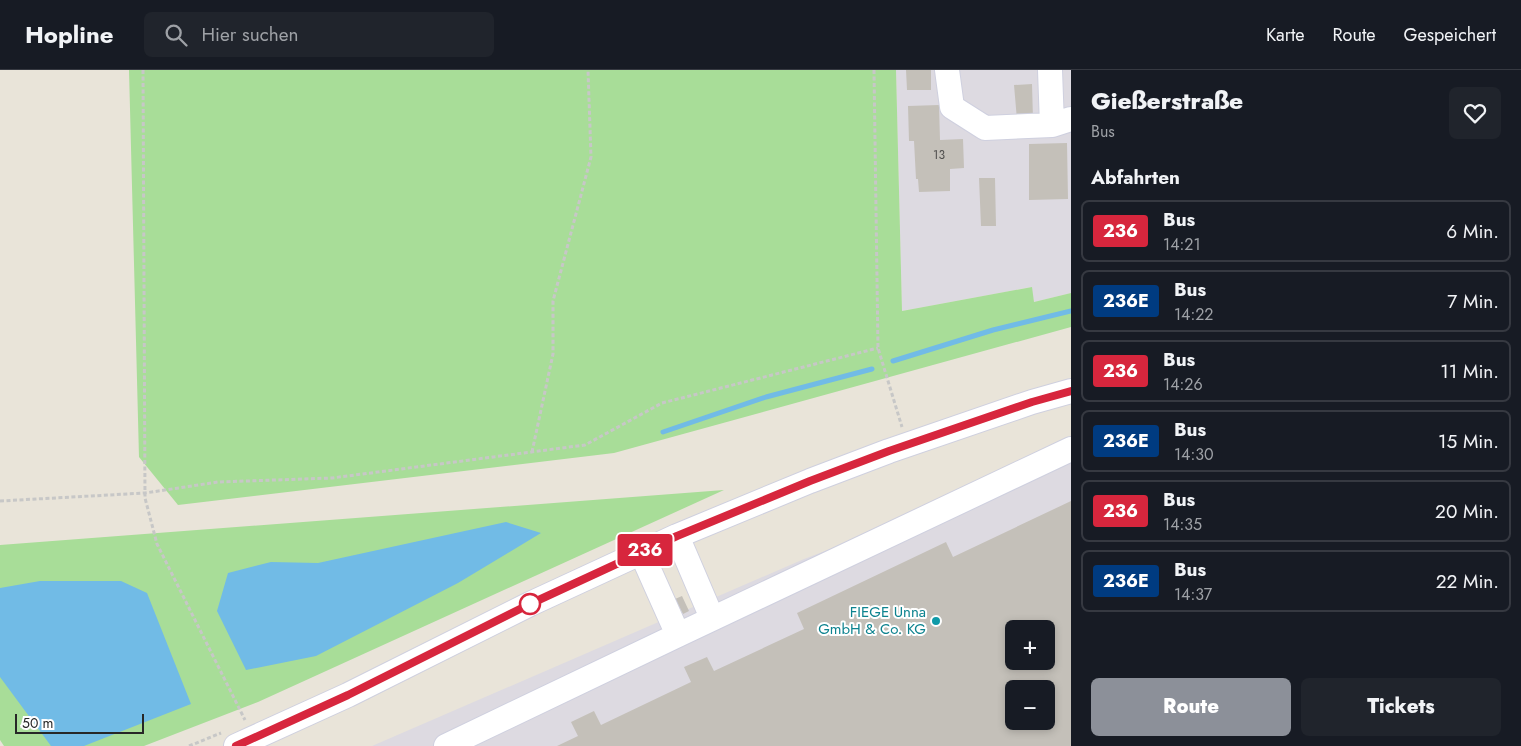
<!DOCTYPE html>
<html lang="de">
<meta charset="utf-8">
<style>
:root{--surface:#171b24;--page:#20242c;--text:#f1f3f6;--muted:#9ea1a6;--line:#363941;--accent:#8c9099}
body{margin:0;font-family:Jost,sans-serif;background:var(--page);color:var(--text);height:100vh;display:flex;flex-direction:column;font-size:19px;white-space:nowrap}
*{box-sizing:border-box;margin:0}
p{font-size:16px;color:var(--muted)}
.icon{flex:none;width:28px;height:28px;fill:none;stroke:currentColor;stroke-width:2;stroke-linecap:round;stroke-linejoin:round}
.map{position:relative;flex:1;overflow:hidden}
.side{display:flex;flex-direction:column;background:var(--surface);width:450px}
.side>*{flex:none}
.badge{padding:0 10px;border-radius:4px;font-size:18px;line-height:32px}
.tools{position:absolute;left:1005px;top:550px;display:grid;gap:10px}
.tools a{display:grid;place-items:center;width:50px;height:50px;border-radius:8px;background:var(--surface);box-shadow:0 2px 8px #0003;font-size:25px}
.scale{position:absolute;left:15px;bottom:12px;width:129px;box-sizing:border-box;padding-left:5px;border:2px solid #272727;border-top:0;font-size:14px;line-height:18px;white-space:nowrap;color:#272727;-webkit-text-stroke:4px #fff;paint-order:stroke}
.map>.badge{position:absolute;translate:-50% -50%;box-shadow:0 0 0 2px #fff}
h2{padding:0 20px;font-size:19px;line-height:45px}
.round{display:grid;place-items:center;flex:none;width:52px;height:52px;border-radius:8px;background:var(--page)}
.headline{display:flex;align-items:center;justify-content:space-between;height:85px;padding:0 20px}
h1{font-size:24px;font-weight:800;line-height:38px}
.button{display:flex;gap:10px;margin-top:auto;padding:10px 20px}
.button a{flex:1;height:58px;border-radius:8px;background:var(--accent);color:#fff;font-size:20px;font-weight:800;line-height:58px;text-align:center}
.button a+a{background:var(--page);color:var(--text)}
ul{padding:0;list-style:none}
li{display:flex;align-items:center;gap:15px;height:62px;margin:0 10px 8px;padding:0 10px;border:2px solid var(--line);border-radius:8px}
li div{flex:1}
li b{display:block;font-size:19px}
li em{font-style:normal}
li .badge{min-width:55px;font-weight:700;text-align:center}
header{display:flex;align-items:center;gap:30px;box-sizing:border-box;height:70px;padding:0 25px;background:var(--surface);border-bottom:1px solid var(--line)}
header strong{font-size:24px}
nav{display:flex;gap:28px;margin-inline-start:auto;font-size:18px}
.search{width:350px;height:45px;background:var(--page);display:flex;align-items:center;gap:12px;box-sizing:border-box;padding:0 18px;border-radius:8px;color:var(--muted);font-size:19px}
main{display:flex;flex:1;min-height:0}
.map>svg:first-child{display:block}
.industrial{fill:#dddae1;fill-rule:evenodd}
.green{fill:#a8dd98}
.water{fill:#71bbe6}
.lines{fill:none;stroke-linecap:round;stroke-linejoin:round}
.stream{stroke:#71bbe6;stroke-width:5}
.building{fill:#c4c0b9;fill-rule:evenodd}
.minor-casing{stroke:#cfd0df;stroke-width:26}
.path{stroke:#c7c7c7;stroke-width:3;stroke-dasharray:4 2.5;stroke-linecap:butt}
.minor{stroke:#fff;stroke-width:24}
.line-casing{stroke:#fff;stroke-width:11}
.line{stroke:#d7263d;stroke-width:8}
.stop-dot{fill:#fff;stroke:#d7263d;stroke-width:2.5}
.culture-dot{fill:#0f9aa8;stroke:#fff;stroke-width:2}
.labels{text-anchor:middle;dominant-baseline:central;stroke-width:4;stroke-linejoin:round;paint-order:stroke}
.number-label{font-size:12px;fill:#4e4d4c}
.culture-label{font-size:15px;fill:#0d838f;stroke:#fff;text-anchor:end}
</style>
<header>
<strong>Hopline</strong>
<div class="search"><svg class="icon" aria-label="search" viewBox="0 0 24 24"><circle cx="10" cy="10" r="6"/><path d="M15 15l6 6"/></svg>Hier suchen</div>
<nav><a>Karte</a><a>Route</a><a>Gespeichert</a></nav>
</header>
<main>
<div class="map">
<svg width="1071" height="676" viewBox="0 0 1071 676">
<rect width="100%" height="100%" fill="#e9e4d9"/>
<path class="industrial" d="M896,0H1071V223L1034,232L1031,217L902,241Z
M1071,387V676H372L804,489ZM1014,559H1046V591H1014ZM1014,619H1046V651H1014Z"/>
<path class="green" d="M129,0H896L902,241L1032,217L1034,232L1071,223V257L614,383L178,435L139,387Z
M724,420L258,632L144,676H4L0,670V475Z"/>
<path class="water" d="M506,452L541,463L458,513L316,586L246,600L217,541L228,503L271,492L318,493Z
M40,511H121L147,523L191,634L84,676H51L0,607V518Z"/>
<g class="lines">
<path class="stream" d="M893,291L993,260L1071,241
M663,362L766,327L872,299"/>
</g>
<path class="building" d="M906,0H931V20H907Z
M1032,14L1033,49L1017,50L1014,15Z
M939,35L940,70L963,69L964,98L950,99V121L919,122L918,109H916L914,71H909L908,36Z
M1067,73L1068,129L1029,130V74Z
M979,108H995L996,156H981Z
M1071,431V676H557L578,666L571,652L594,641L601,655L691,612L684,597L707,587L714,601L804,559L797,543L946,472L953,487ZM1014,559H1046V591H1014ZM1014,619H1046V651H1014Z
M682,526L689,541L683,544L675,529Z"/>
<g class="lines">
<defs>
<path id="minor" d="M947,0L952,37L985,58L1052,55L1071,49
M1050,0L1052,55
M677,466L712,548
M641,482L678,565
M236,676L348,625L530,534L677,466L810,411L889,381L1032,332L1071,321
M446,676L678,565L1071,379"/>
</defs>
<use href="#minor" class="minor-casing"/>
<path class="path" d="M143,0L145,428L157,474L245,650
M874,0L878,278L902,357
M532,382L553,284V231L591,87L588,0
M0,431L145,423L218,412L332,408L585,375L662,333L878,278
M189,676L221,663"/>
<use href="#minor" class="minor"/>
</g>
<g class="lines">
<defs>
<path id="line" d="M236,676L348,625L530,534L677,466L810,411L889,381L1032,332L1071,321"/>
</defs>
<use href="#line" class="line-casing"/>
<use href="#line" class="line"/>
</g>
<circle class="stop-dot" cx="530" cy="534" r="10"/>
<circle class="culture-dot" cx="936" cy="551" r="5"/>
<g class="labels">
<g class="number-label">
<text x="939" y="85">13</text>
</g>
<g class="culture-label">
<text x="926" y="542">FIEGE Unna<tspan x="926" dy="17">GmbH &amp; Co. KG</tspan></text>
</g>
</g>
</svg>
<div class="tools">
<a>+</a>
<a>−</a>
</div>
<div class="scale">50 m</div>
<b class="badge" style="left:645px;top:480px;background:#d7263d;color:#fff">236</b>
</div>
<section class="side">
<div class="headline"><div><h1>Gießerstraße</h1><p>Bus</p></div><a class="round"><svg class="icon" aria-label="heart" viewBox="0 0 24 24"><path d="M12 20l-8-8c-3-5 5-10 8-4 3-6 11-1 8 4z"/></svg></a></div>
<h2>Abfahrten</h2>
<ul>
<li><span class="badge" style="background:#d7263d;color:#fff">236</span><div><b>Bus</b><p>14:21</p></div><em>6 Min.</em></li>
<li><span class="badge" style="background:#003b80;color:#fff">236E</span><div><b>Bus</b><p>14:22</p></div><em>7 Min.</em></li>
<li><span class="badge" style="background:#d7263d;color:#fff">236</span><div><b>Bus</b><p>14:26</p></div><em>11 Min.</em></li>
<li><span class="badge" style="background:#003b80;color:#fff">236E</span><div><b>Bus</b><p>14:30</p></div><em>15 Min.</em></li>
<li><span class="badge" style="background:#d7263d;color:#fff">236</span><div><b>Bus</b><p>14:35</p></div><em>20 Min.</em></li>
<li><span class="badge" style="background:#003b80;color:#fff">236E</span><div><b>Bus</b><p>14:37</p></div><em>22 Min.</em></li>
</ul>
<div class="button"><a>Route</a><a>Tickets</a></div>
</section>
</main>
